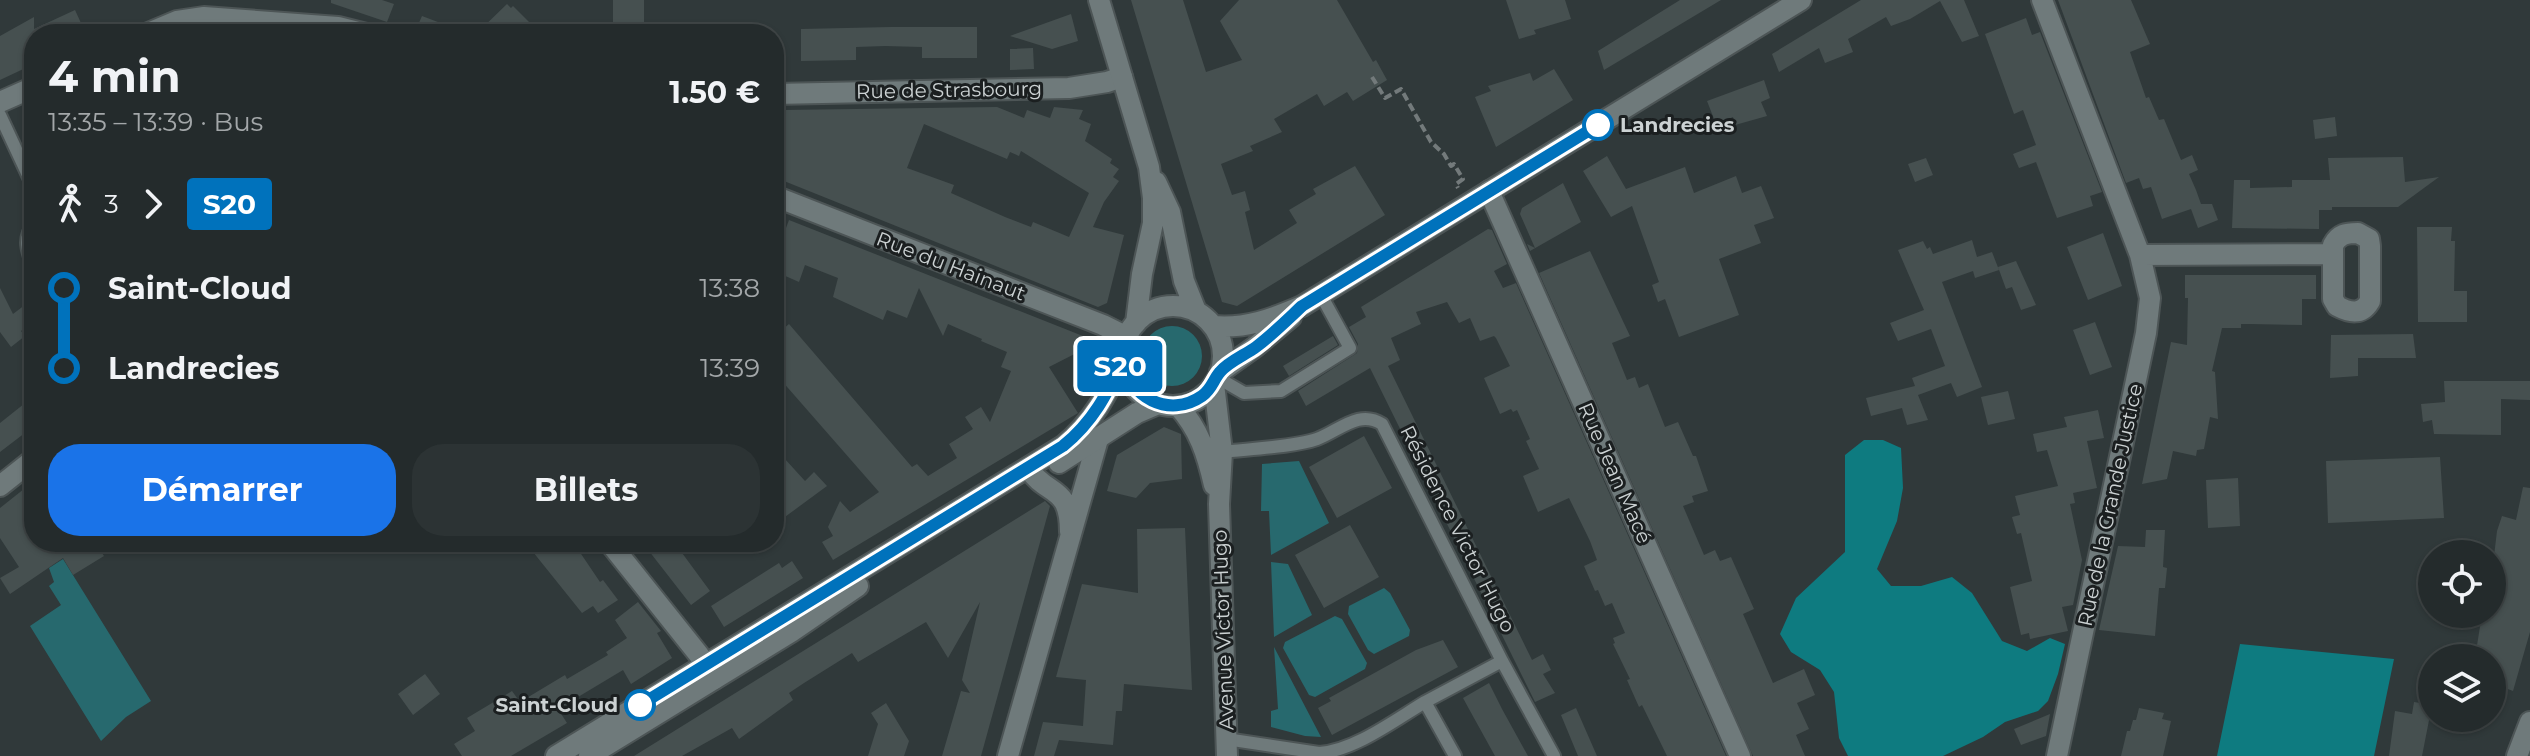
<!DOCTYPE html>
<html lang="fr">
<meta charset="utf-8">
<style>
:root{--surface:#242b2c;--page:#2c3334;--text:#f1f3f6;--muted:#a3a7a9;--line:#414748;--accent:#1a73e8}
body{margin:0;font-family:Montserrat,sans-serif;background:var(--page);color:var(--text);height:100vh;display:flex;flex-direction:column;font-size:30px;white-space:nowrap}
*{box-sizing:border-box;margin:0}
p{font-size:26px;color:var(--muted)}
.icon{flex:none;width:44px;height:44px;fill:none;stroke:currentColor;stroke-width:2;stroke-linecap:round;stroke-linejoin:round}
.map{position:relative;flex:1;overflow:hidden}
.details{position:absolute;left:24px;top:24px;width:760px;height:528px;display:flex;flex-direction:column;background:var(--surface);border-radius:32px;box-shadow:0 2px 6px #0004,0 0 0 2px var(--line)}
.details>*{flex:none}
.badge{padding:0 16px;border-radius:6px;font-size:28px;line-height:52px}
.fabs{position:absolute;left:2418px;top:540px;display:grid;gap:16px}
.fabs a{display:grid;place-items:center;width:88px;height:88px;border-radius:50%;background:var(--surface);box-shadow:0 2px 6px #0004,0 0 0 2px var(--line);font-size:40px}
.map>.badge{position:absolute;translate:-50% -50%;box-shadow:0 0 0 4px #fff}
.legs{display:flex;align-items:center;gap:12px;height:88px;padding:0 24px;font-size:26px}
.legs p{margin-inline-start:auto}
.summary{display:flex;align-items:center;justify-content:space-between;height:136px;padding:0 24px}
h1{font-size:44px;font-weight:700;line-height:60px}
.cta{display:flex;gap:16px;margin-top:auto;padding:16px 24px}
.cta a{flex:1;height:92px;border-radius:32px;background:var(--accent);color:#fff;font-size:32px;font-weight:700;line-height:92px;text-align:center}
.cta a+a{background:var(--page);color:var(--text)}
ul{padding:0 24px;list-style:none}
li{display:flex;align-items:center;gap:28px;height:80px;font-size:30px}
li i{display:grid;place-items:center;width:12px;height:100%;margin:0 10px;background:currentColor}
li i::after{content:'';width:20px;height:20px;margin:-10px;border:6px solid;border-radius:50%;background:var(--surface)}
li p{margin-inline-start:auto}
li:first-child i{background:linear-gradient(#0000 50%,currentColor 0)}
li:last-child i{background:linear-gradient(currentColor 50%,#0000 0)}
.map>svg:first-child{display:block}
.green{fill:#27696e}
.forest{fill:#0e7b80}
.building{fill:#465050;fill-rule:evenodd}
.lines{fill:none;stroke-linecap:round;stroke-linejoin:round}
.service-casing{stroke:#4d5556;stroke-width:16}
.minor-casing{stroke:#4d5556;stroke-width:24}
.secondary-casing{stroke:#4d5556;stroke-width:24}
.path{stroke:#737a7b;stroke-width:4;stroke-dasharray:8 4;stroke-linecap:butt}
.service{stroke:#6f7a7b;stroke-width:12}
.minor{stroke:#6f7a7b;stroke-width:20}
.secondary{stroke:#6f7a7b;stroke-width:20}
.line-1-casing{stroke:#fff;stroke-width:18}
.line-1{stroke:#0072bc;stroke-width:12}
.stop-1-dot{fill:#fff;stroke:#0072bc;stroke-width:4}
.labels{text-anchor:middle;dominant-baseline:central;stroke-width:6;stroke-linejoin:round;paint-order:stroke}
.street-label{font-size:20px;fill:#ccd2d3;stroke:#1b1f20}
.stop-label{font-size:20px;font-weight:bold;fill:#ccd2d3;stroke:#1b1f20;text-anchor:start}
</style>
<div class="map">
<svg width="2530" height="756" viewBox="0 0 2530 756">
<rect width="100%" height="100%" fill="#30393a"/>
<path class="green" d="M1142 356a30 30 0 1 1 60 0a30 30 0 1 1-60 0Z
M1299,461L1329,523L1271,555L1269,511H1261L1262,464Z
M63,559L151,701L126,717L101,741L30,626L61,605L49,586L54,582L49,568Z
M1271,562L1288,564L1312,615L1274,637Z
M1384,588L1390,593L1410,630L1409,636L1374,654L1368,650L1348,614L1349,606Z
M1335,616L1342,619L1367,663L1365,669L1315,697L1309,695L1283,648L1285,642Z
M1274,647L1321,737L1305,736L1271,727V711L1278,709Z"/>
<path class="forest" d="M1864,440H1883L1901,448L1903,488L1897,521L1877,569L1891,586H1921L1952,577L1972,593L2002,641L2027,651L2050,638L2065,644L2058,674L2048,701L2038,711L2005,722L1983,737L1943,756H1848L1839,738L1834,692L1820,670L1791,652L1780,634L1796,598L1845,552V455Z
M2240,644L2394,659L2374,756H2217Z"/>
<path class="building" d="M331,0H382L394,4L387,22L331,3Z
M613,0H644V24H613Z
M1131,0H1183L1206,72L1242,60L1220,21L1239,0H1337L1373,62L1376,60L1387,80L1353,101L1347,92L1324,106L1317,94L1274,119L1282,132L1250,146L1253,151L1221,164L1232,195L1245,191L1250,210L1245,212L1254,250L1297,223L1289,210L1316,194L1313,189L1355,166L1385,215L1237,306L1222,302Z
M1506,0H1565L1571,19L1534,30L1536,34L1519,39Z
M1680,0H1721L1604,70L1598,51Z
M1861,0H1964L1979,36L1962,42L1940,1L1910,19L1891,26L1886,17L1848,39L1853,52L1825,63L1819,48L1779,72L1772,54Z
M2058,0H2131L2150,44L2130,52L2146,98L2149,97L2159,120L2164,119L2181,160L2192,155L2198,170L2189,174L2196,190L2201,204H2212L2218,220L2198,228L2191,209L2162,219L2151,187L2143,189L2139,178L2126,183Z
M507,4L511,8L513,6L541,34H476Z
M75,10L86,34H34V64L0,80V36L34,17V29Z
M1071,14L1078,41L1052,49L1010,36Z
M422,16L467,33L466,34H414Z
M2026,18L2032,35L2040,32L2102,192L2090,196L2093,206L2057,218L2036,162L2019,168L2013,154L2036,145L2023,110L2014,114L1985,34Z
M891,27H977V58H922V47L885,46L856,47V60L801,61V29Z
M1033,48L1034,69L1010,70V49Z
M1554,69L1573,100L1496,147L1475,97L1491,91L1488,86L1530,73L1533,81Z
M1764,80L1770,98L1761,102L1767,116L1735,125L1733,117L1716,124L1707,101Z
M997,107L1024,118L1027,110L1050,118L1054,107L1083,110L1079,119L1091,124L1085,141L1112,159L1110,163L1119,169L1113,177L1119,181L1104,202L1093,227L1124,235L1107,303L1098,307L774,177V136L784,110ZM924,124L1007,159L1010,152L1019,156L1021,151L1089,193L1069,237L1033,222L1031,227L1005,217L951,193L954,185L907,168Z
M2335,117L2337,136L2315,139L2313,120Z
M1607,156L1626,189L1685,167L1694,193L1736,176L1742,193L1761,186L1774,218L1754,225L1761,243L1719,259L1739,315L1679,337L1665,299L1658,302L1652,285L1659,282L1632,206L1611,217L1583,171Z
M2403,157L2405,182L2439,177L2398,207H2332V210H2319V229L2232,228L2234,180H2250V188L2292,187V180H2330L2328,158Z
M1926,158L1933,175L1915,182L1908,164Z
M1563,183L1581,222L1530,251L1527,244L1535,248L1520,214L1522,208Z
M789,220L1098,342L1049,367L1078,413L833,560L822,542L833,536L828,527L840,501L850,512L879,492L774,372V337L789,324L912,467L917,464L928,476L957,458L949,444L973,429L965,417L981,407L990,422L1011,371L1001,367L1007,352L981,341L982,339L948,324L943,336L919,288L907,318L887,310L883,320L833,297L838,278L805,265L799,282L774,271V260Z
M2417,227H2452L2451,241H2455L2454,291H2467V322H2418Z
M1488,229L1492,230L1507,264L1494,271L1503,288L1516,283L1726,756H1667L1642,705L1639,707L1627,680L1630,679L1613,644L1615,643L1613,638L1625,633L1612,603L1605,606L1598,590L1595,591L1584,566L1597,560L1590,541L1569,498L1538,512L1523,476L1539,469L1526,441L1530,439L1517,410L1513,412L1511,409L1500,414L1484,378L1510,366L1496,338L1494,336L1480,341L1470,318L1459,323L1447,302L1416,312L1421,324L1391,338L1400,360L1388,366L1532,660L1543,654L1551,670L1543,674L1555,693L1535,702L1370,368L1306,406L1298,391L1357,353L1358,344L1349,327L1366,317L1361,307Z
M2103,233L2122,286L2088,300L2067,247Z
M1972,240L1977,257L1992,252L1999,270L1975,278L1973,271L1942,282L1982,387L1957,397L1951,383L1918,395L1928,420L1907,425L1902,408L1871,416L1866,398L1915,386L1912,378L1945,366L1931,329L1898,341L1890,323L1924,310L1898,250L1923,241L1927,249L1930,247L1933,254Z
M1590,251L1630,336L1612,343L1627,380L1635,377L1639,388L1648,384L1665,427L1678,422L1693,456H1696L1708,491L1692,496L1694,502L1683,506L1704,555L1715,550L1720,561L1731,557L1754,609L1743,614L1773,683L1804,669L1815,695L1797,703L1809,729L1796,735L1805,756H1753L1539,273Z
M2016,261L2036,305L2021,310L2012,287L2006,289L1998,267Z
M2185,275H2316V299H2302V325L2250,324H2241V328H2222L2212,371L2215,372L2218,419L2210,417L2204,449L2197,450L2196,456L2173,451L2167,479L2142,484L2171,342L2187,345L2188,298H2185Z
M0,288L13,314L34,298V321L21,331L25,336L11,347L0,332Z
M2095,322L2112,367L2090,375L2073,330Z
M2413,334L2416,358H2358V376L2330,378L2331,335Z
M1333,336L1338,345L1289,376L1283,366Z
M2444,381H2530V400L2501,399V435L2434,434L2432,420L2423,422L2421,404L2445,402Z
M2008,391L2015,419L1988,425L1981,397Z
M34,396V426L0,452V423Z
M2098,410L2104,438L2087,441L2097,488L2073,493L2075,503L2070,504L2082,560L2073,605L2062,607L2068,631L2030,639L2029,633L2021,635L2010,587L2032,581L2021,533L2017,534L2012,517L2020,515L2015,496L2058,486L2047,450L2037,452L2033,434L2067,427L2064,417Z
M1164,427L1181,434L1182,479L1150,483L1136,498L1107,491L1117,455Z
M1364,436L1392,488L1337,518L1309,467Z
M774,447L805,481L814,472L827,486L774,525Z
M2440,457L2444,518L2328,523L2326,461Z
M2238,478L2240,526L2208,528L2206,480Z
M34,481V542H95L104,556L73,575L63,558L10,594L0,578L19,567L0,538V508Z
M2523,487L2530,488V632L2513,691L2492,683V658H2475L2482,614H2492V573L2497,531L2502,516L2516,520Z
M1045,501L1050,506L981,756H942L961,691L970,693L962,680L980,602L948,658L926,622L858,662L852,653L804,683L789,693L793,700L739,739L732,728L682,756H634Z
M1350,525L1379,577L1324,608L1295,555Z
M1185,528L1192,690L1124,684L1122,711H1116L1113,745L1059,740L1054,756H1034L1043,722L1083,726L1086,680L1056,677L1082,584L1138,593L1137,529Z
M2146,530H2165L2163,567L2167,568L2165,588H2159L2155,636L2099,630L2118,546L2145,547Z
M525,542H573L600,582L603,580L618,600L598,613L593,606L582,613Z
M642,542H674L710,591L691,605Z
M792,561L803,578L724,627L711,606L779,563L782,568Z
M638,602L661,631L657,633L672,658L631,684L623,670L558,709L567,723L511,756H462L454,744L475,731L467,718L512,691L520,702L565,675L567,679L608,655L606,652L627,638L615,620Z
M1443,640L1458,667L1332,735L1318,708L1331,701L1329,698L1416,650Z
M425,674L440,694L413,715L398,694Z
M1489,683L1502,709L1528,756H1495L1469,709L1463,698Z
M2414,702L2432,705L2422,756H2389L2395,711L2412,714Z
M886,703L909,741L904,756H868L878,724L871,713Z
M1576,708L1597,756H1578L1561,715Z
M2139,708L2164,713L2162,719L2171,721L2163,756H2121L2127,731H2130L2133,720H2136Z
M2050,714L2046,736L2021,745L2014,729Z"/>
<g class="lines">
<defs>
<path id="service" d="M0,115L34,188
M34,224C22,239 28,252 34,269
M1218,378L1244,393L1281,391L1350,348L1321,295
M1222,452C1247,449 1295,447 1317,439C1339,431 1359,409 1382,424L1502,661L1554,756
M1425,702L1502,661
M1226,739L1319,753C1354,751 1395,720 1425,702L1455,756"/>
<path id="minor" d="M2042,0L2140,255L2150,298L2146,333L2057,756
M146,34L177,21L204,17L338,27L366,34
M774,94L1069,88L1107,82L1122,77
M0,102L34,87
M1489,191L1740,756
M774,196L1103,325L1127,337
M2358,233L2369,239L2370,246V301C2362,315 2350,313 2337,306L2333,299V245C2339,234 2346,233 2358,233Z
M2140,255L2333,254
M1214,384L1222,452L1219,504L1227,756
M1178,406C1199,429 1207,454 1214,485
M1028,468C1047,497 1070,484 1070,532
M0,486L34,459
M609,542L699,655L714,679
M1008,756L1098,439"/>
<path id="secondary" d="M1099,0L1149,167L1153,198V223L1142,274L1136,323
M1156,182L1170,212L1184,281L1196,311
M1123 356a50 50 0 1 1 100 0a50 50 0 1 1-100 0Z
M1213,326C1246,329 1272,319 1302,306L1801,0
M1220,372L1255,347L1291,317
M1059,463L1137,413L1158,404
M556,756L1063,446C1093,422 1107,394 1123,360
M589,756L791,632L858,586
M2517,756L2530,722"/>
</defs>
<use href="#service" class="service-casing"/>
<use href="#minor" class="minor-casing"/>
<use href="#secondary" class="secondary-casing"/>
<path class="path" d="M1372,77L1385,98L1401,89L1431,142L1444,154L1451,166L1454,164L1463,179L1456,184L1458,188"/>
<use href="#service" class="service"/>
<use href="#minor" class="minor"/>
<use href="#secondary" class="secondary"/>
</g>
<g class="lines">
<defs>
<path id="line-1" d="M640,705L1063,446C1093,422 1107,394 1123,360C1128,397 1169,419 1202,396C1212,389 1213,380 1220,372C1228,362 1245,355 1256,347C1272,335 1287,320 1302,306L1598,125"/>
</defs>
<use href="#line-1" class="line-1-casing"/>
<use href="#line-1" class="line-1"/>
</g>
<g class="stop-1-dot">
<circle cx="1598" cy="125" r="14"/>
<circle cx="640" cy="705" r="14"/>
</g>
<g class="labels">
<g class="street-label">
<text transform="translate(949 90) rotate(-1)">Rue de Strasbourg</text>
<text transform="translate(951 266) rotate(21)">Rue du Hainaut</text>
<text transform="translate(1615 473) rotate(66)">Rue Jean Macé</text>
<text transform="translate(2110 505) rotate(-78)">Rue de la Grande Justice</text>
<text transform="translate(1458 529) rotate(63)">Résidence Victor Hugo</text>
<text transform="translate(1223 630) rotate(-92)">Avenue Victor Hugo</text>
</g>
<g class="stop-label">
<text x="1620" y="125">Landrecies</text>
<text x="618" y="705" text-anchor="end">Saint-Cloud</text>
</g>
</g>
</svg>
<div class="fabs">
<a><svg class="icon" aria-label="locate" viewBox="0 0 24 24"><circle cx="12" cy="12" r="6"/><path d="M12 2v4M12 18v4M2 12h4M18 12h4"/></svg></a>
<a><svg class="icon" aria-label="layers" viewBox="0 0 24 24"><path d="M12 4l9 5-9 5-9-5zM3 14l9 5 9-5"/></svg></a>
</div>
<b class="badge" style="left:1120px;top:366px;background:#0072bc;color:#fff">S20</b>
<section class="details">
<div class="summary"><div><h1>4 min</h1><p>13:35 – 13:39 · Bus</p></div><b>1.50 €</b></div>
<div class="legs"><svg class="icon" aria-label="walk" viewBox="0 0 24 24"><circle cx="13" cy="4" r="2"/><path d="M13 8l-2 6 4 7M11 14l-3 7M7 12l3-4h3l4 4"/></svg>3<svg class="icon" aria-label="forward" viewBox="0 0 24 24"><path d="M9 5l7 7-7 7"/></svg><b class="badge" style="background:#0072bc;color:#fff">S20</b></div>
<ul>
<li><i style="color:#0072bc"></i><b>Saint-Cloud</b><p>13:38</p></li>
<li><i style="color:#0072bc"></i><b>Landrecies</b><p>13:39</p></li>
</ul>
<div class="cta"><a>Démarrer</a><a>Billets</a></div>
</section>
</div>
